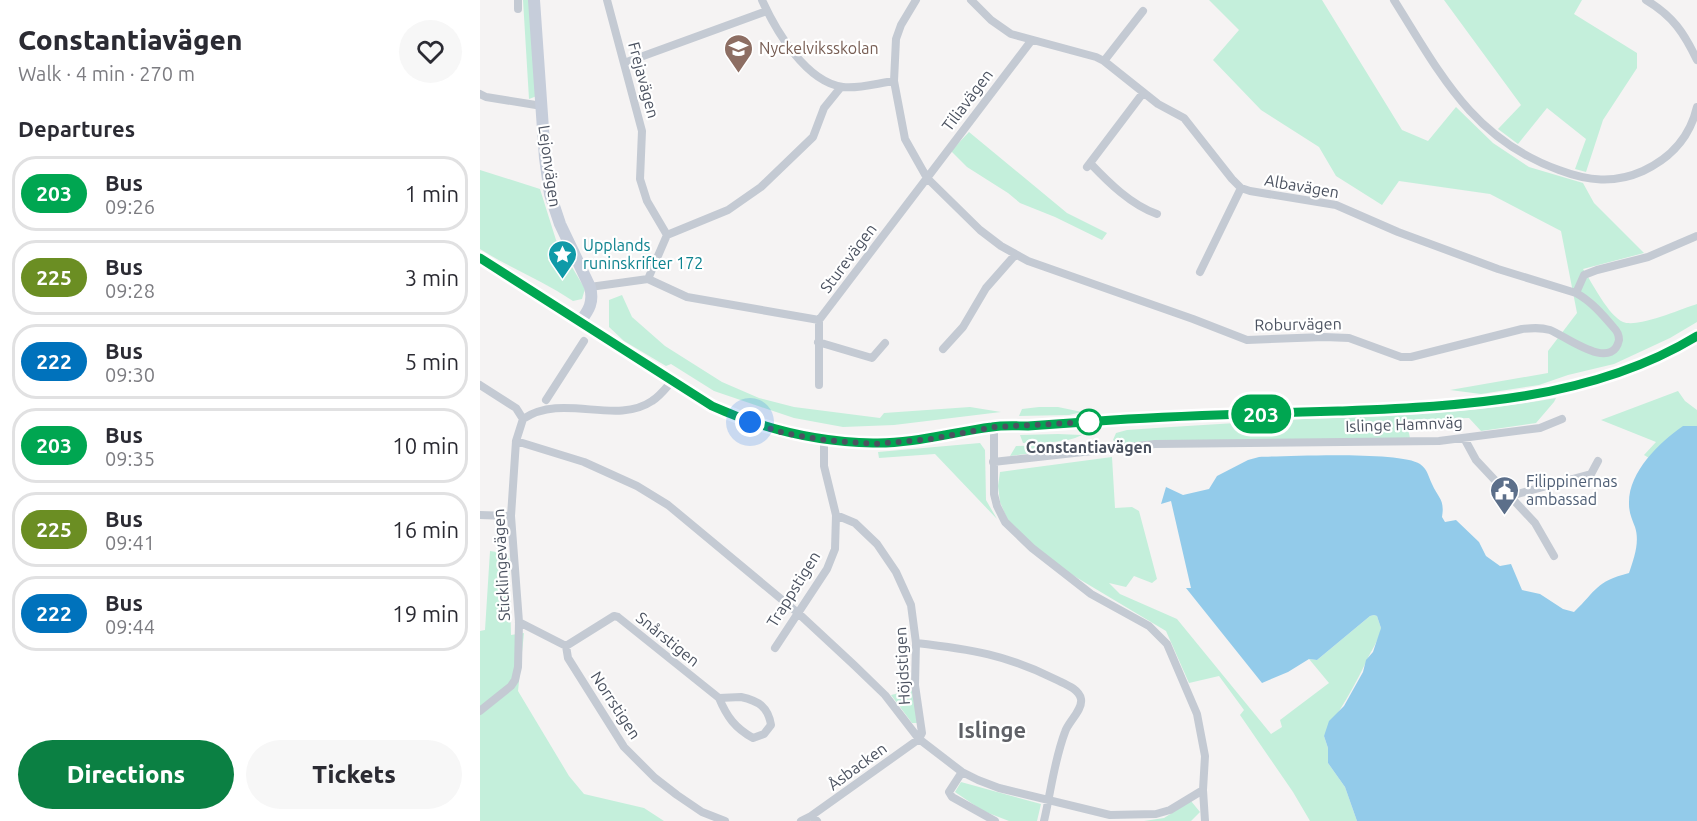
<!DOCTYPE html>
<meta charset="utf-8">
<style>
:root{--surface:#fff;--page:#f7f7f7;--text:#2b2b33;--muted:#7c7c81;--line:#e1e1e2;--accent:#0b8043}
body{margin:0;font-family:Ubuntu,sans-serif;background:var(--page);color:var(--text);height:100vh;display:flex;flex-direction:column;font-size:22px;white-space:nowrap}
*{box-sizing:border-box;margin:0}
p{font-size:20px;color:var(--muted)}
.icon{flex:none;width:33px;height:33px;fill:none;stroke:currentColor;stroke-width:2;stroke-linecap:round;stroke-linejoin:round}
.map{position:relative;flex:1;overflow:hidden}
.details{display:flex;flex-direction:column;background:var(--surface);width:480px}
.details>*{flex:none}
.badge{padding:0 12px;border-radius:20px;font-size:21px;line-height:39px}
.you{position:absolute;width:30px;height:30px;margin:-15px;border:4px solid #fff;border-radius:50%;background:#1a73e8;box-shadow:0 0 0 9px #1a73e833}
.map>.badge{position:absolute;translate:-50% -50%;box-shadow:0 0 0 3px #fff}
h2{padding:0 18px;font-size:22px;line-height:54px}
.round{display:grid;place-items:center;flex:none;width:63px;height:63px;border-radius:32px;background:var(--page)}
.headline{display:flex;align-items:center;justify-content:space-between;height:102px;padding:0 18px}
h1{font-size:28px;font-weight:800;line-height:45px}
.action{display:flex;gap:12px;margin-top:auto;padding:12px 18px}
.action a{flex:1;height:69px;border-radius:36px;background:var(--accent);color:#fff;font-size:24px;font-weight:800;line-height:69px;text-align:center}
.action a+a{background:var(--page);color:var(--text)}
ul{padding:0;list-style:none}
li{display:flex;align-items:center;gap:18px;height:75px;margin:0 12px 9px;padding:0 6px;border:3px solid var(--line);border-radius:24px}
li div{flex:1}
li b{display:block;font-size:22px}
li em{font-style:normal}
li .badge{min-width:66px;font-weight:700;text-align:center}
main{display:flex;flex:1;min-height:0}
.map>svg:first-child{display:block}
.green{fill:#c4efdb}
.water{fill:#93cbea}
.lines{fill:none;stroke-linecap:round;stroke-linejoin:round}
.street{stroke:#c4cad3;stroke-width:8}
.secondary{stroke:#c6cdda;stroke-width:12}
.line-casing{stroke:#fff;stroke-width:14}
.line{stroke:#00a651;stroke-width:9}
.walk{stroke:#4b5260;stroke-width:6;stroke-dasharray:0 10.8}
.stop-dot{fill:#fff;stroke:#00a651;stroke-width:3}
.labels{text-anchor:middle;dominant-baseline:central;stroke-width:4.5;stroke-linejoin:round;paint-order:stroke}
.education-label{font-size:16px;fill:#785e54;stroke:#fff;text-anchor:start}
.street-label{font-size:16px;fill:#4b5260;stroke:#fff}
.culture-label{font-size:16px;fill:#0d838f;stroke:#fff;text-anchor:start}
.stop-label{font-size:16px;font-weight:bold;fill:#4b5260;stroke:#fff}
.service-label{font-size:16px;fill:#4e5e75;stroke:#fff;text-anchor:start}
.district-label{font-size:22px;font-weight:bold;fill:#5f6167;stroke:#fff}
</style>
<main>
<section class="details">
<div class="headline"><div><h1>Constantiavägen</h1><p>Walk · 4 min · 270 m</p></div><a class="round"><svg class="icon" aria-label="heart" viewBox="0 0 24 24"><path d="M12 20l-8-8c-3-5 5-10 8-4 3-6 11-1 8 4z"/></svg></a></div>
<h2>Departures</h2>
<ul>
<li><span class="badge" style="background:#00a651;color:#fff">203</span><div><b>Bus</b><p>09:26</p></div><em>1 min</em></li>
<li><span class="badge" style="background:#6b8e23;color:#fff">225</span><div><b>Bus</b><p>09:28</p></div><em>3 min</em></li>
<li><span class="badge" style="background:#0072bc;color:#fff">222</span><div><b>Bus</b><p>09:30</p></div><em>5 min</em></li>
<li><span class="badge" style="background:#00a651;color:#fff">203</span><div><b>Bus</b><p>09:35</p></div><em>10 min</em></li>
<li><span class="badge" style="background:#6b8e23;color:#fff">225</span><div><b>Bus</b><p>09:41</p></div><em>16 min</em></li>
<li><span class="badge" style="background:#0072bc;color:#fff">222</span><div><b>Bus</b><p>09:44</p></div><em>19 min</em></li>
</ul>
<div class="action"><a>Directions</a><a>Tickets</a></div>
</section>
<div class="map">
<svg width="1217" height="821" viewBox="0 0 1217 821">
<rect width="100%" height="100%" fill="#f5f3f3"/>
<path class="green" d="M43,0H49L57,96L49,99Z
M729,0H842L922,130L948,141L976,107L1013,143L1049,167L1103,183L1114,203L1164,253L1103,269C1113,284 1128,315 1143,322C1158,328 1201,309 1217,304V322L1190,338L1134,364L1088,375L1059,385L1001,394L970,390L1068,373V351L1097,313L1081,231L1010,194L919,181L902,205L856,176L839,147L781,110L733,60L759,30Z
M964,0H1102L1094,14L1157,53V68L1123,120L1106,172L1095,169L1106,139L1067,108L1038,144L1018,129L1041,105Z
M489,132L587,213L627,233L622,240L575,217L540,203L528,193L487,167L471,151Z
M0,170L60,189L76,240L105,289L102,299L93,301C63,281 30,268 0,249Z
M142,295L152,317L185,346L242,382L279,398L314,407L400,418L404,413L490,407L521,412L414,425L363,427L314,418L234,391L191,364L186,366L144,341L129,327V300Z
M1198,391L1205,401L1217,410V426L1203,427L1169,458L1164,455L1176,442L1121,420Z
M1076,398L1074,402L1056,423L1001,431L989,418L926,420L930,438L638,444L633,440L636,433L647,430C706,426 766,422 825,419C909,416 993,413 1076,398Z
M559,407H578L602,412L589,415L539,416L542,409Z
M578,434L602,435C584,444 563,442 543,443L540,435Z
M500,443L505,450L506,500L517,519L455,454L399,458L398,452Z
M585,445L589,448L530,456L536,446Z
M632,457L635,508L652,507L659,511L677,579L672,583L654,576L646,587L629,583L640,594L697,619L791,734L802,727L800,720L849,683L829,659L837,660L890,616L894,615L897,616L901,628C899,641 891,650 886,662C874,688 859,711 844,736L848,748V763L865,787L877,821H830L813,792L760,715L764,710L739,676L709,683L686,631L589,573L546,540L528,521L520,502L518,486L520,472Z
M10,551L29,554L31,635L44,633L38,691L89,776L104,794L164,808L184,821H0V631L5,630Z
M432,690L438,723H432L411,695Z
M481,782L561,804L557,821H529L503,811L475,792Z
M711,801L720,812L711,821H632H664L684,818Z"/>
<path class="water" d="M1203,426H1217V821H877L865,787L848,763V748L844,736L849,721L864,706L883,672L886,660L893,652L901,628L897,616L894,615L890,616L837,660L829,659L808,672L782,683L706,588H711L691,501L681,504L686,487L703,495L729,489L737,476L768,460L779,457C808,456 921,451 940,464C948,470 948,476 952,484C958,498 965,499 962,517L965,522L976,520L999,542L1006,556L1020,566L1031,564L1042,590L1060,594L1083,609L1094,612C1117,590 1115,582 1149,573C1154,558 1160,542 1155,527C1152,519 1149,513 1149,504C1148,472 1179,443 1203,426Z"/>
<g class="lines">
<path class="street" d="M38,0V9
M127,0L162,131L160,179L167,201L187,235
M282,0C296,31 326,82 363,87C379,89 398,83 414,81
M491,0L511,20L531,34L616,57L624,61L678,104L704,118L752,179L761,188L770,191L856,205L918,232L1018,269L1096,293C1111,301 1123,315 1134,328C1137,331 1139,336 1139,340C1132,373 1084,335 1070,330C1060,327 1051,328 1042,329L931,357H921L869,338L844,337L767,340L713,319L548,261L521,246L500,230L447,178L551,41
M914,0C960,73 992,139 1079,170C1108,181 1134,184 1163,171C1191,158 1210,137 1217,107
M1166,0C1193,16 1204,33 1217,60
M624,61L663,11
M144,63L287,11
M0,94L6,97L62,106
M610,163C628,182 651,205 677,214
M607,167L663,93
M720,272L761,188
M168,279L187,235L248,210L281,187L333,137L344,108L361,87
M110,287L168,279L207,297L339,320L447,178L425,139L414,81L416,39L421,25L436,0
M1096,293L1104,275L1117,270L1168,257L1217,236
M338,342L392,358L405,343
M463,349L483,327L506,288L535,255
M0,385L36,408L43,419
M339,385V320
M66,400L104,341
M984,438L996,460L1055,523L1074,556
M36,441L104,462L157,486L188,505L318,613L374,665L405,695L439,739L482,772L498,780L519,788L630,815L676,814L690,810L723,790L725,756L717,714L687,644L669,626L611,594L552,548L525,522L517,506L514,494V427
M513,462L675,444L959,441L1060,428L1082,419
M1030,496L1111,474L1118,461
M0,515L31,516
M39,622L86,646L88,658L144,747L175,778L197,795L222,812L245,821
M436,643C490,649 528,655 577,680C585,684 599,689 601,699C603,710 588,722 585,732C574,761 571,791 564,821
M86,646L134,616L138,617L239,698
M295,648L347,569L355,549L356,515L344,466V440
M261,697C279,701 288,707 291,725L284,734L273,738C255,728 247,717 239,698Z
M0,711L31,686L35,680L38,667L39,622L31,516L36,441L43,419C83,392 135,426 172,401C180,396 186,388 192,381
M482,772L469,792L472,797L515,821
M723,790L725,821
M331,816L439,739L442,733L435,685L436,643L431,605L416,572L397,544L375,523L356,515
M321,821L331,816L337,821"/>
<path class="secondary" d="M54,0L65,158L70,194L80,224L110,287C114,302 109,310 100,322
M0,258L232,406C283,429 336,442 393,443C434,444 472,432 512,427C524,425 536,426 548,426C573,424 598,422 623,421C701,416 778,414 855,411C977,406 1110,402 1217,336"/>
</g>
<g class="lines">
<defs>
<path id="line" d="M0,258L232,406C283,429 336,442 393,443C434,444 472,432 512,427C524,425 536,426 548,426C576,424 605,422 633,420C709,415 785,413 860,411C980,406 1111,401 1217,336"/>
</defs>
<use href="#line" class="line-casing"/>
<use href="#line" class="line"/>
<path class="walk" d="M270,422L304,433L344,440L395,444L451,439L514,427L609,422"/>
</g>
<defs>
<symbol id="school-pin" viewBox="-11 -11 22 30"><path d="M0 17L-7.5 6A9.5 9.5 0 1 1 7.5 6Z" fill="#8d6e63" stroke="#fff"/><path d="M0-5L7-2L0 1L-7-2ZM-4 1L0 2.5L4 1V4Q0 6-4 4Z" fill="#fff"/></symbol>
<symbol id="sight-pin" viewBox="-11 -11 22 30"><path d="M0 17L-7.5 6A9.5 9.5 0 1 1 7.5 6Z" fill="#0f9aa8" stroke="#fff"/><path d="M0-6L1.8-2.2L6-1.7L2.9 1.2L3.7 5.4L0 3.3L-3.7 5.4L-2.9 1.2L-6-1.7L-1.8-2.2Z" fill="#fff"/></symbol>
<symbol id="civic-pin" viewBox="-11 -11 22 30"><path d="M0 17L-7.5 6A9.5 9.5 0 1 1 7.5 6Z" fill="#5c6f8a" stroke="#fff"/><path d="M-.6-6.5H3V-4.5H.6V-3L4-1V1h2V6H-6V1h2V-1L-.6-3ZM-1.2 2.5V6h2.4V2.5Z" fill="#fff"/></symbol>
</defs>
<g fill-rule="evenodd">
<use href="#school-pin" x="242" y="32" width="33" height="45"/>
<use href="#sight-pin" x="66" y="238" width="33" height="45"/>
<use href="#civic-pin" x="1008" y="474" width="33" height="45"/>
</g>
<circle class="stop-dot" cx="609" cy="422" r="12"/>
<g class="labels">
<g class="education-label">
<text x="279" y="48">Nyckelviksskolan</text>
</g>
<g class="street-label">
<text transform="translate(164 80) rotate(75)">Frejavägen</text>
<text transform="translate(487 100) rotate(-53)">Tiliavägen</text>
<text transform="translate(70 166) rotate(82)">Lejonvägen</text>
<text transform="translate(822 186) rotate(10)">Albavägen</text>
<text transform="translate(368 258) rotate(-53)">Sturevägen</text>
<text transform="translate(818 324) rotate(-1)">Roburvägen</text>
<text transform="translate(924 424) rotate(-2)">Islinge Hamnväg</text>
<text transform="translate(21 565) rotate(-93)">Sticklingevägen</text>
<text transform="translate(313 589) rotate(-58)">Trappstigen</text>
<text transform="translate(188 639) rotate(39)">Snårstigen</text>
<text transform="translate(422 666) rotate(-93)">Höjdstigen</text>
<text transform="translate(136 705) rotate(57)">Norrstigen</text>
<text transform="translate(377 766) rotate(-36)">Åsbacken</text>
</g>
<g class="culture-label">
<text x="103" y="245">Upplands<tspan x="103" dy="18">runinskrifter 172</tspan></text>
</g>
<g class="stop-label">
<text x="609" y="447">Constantiavägen</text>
</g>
<g class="service-label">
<text x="1046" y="481">Filippinernas<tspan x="1046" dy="18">ambassad</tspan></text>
</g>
<g class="district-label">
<text x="512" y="729">Islinge</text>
</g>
</g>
</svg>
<div class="you" style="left:270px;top:422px"></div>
<b class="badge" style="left:781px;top:414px;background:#00a651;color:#fff">203</b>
</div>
</main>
